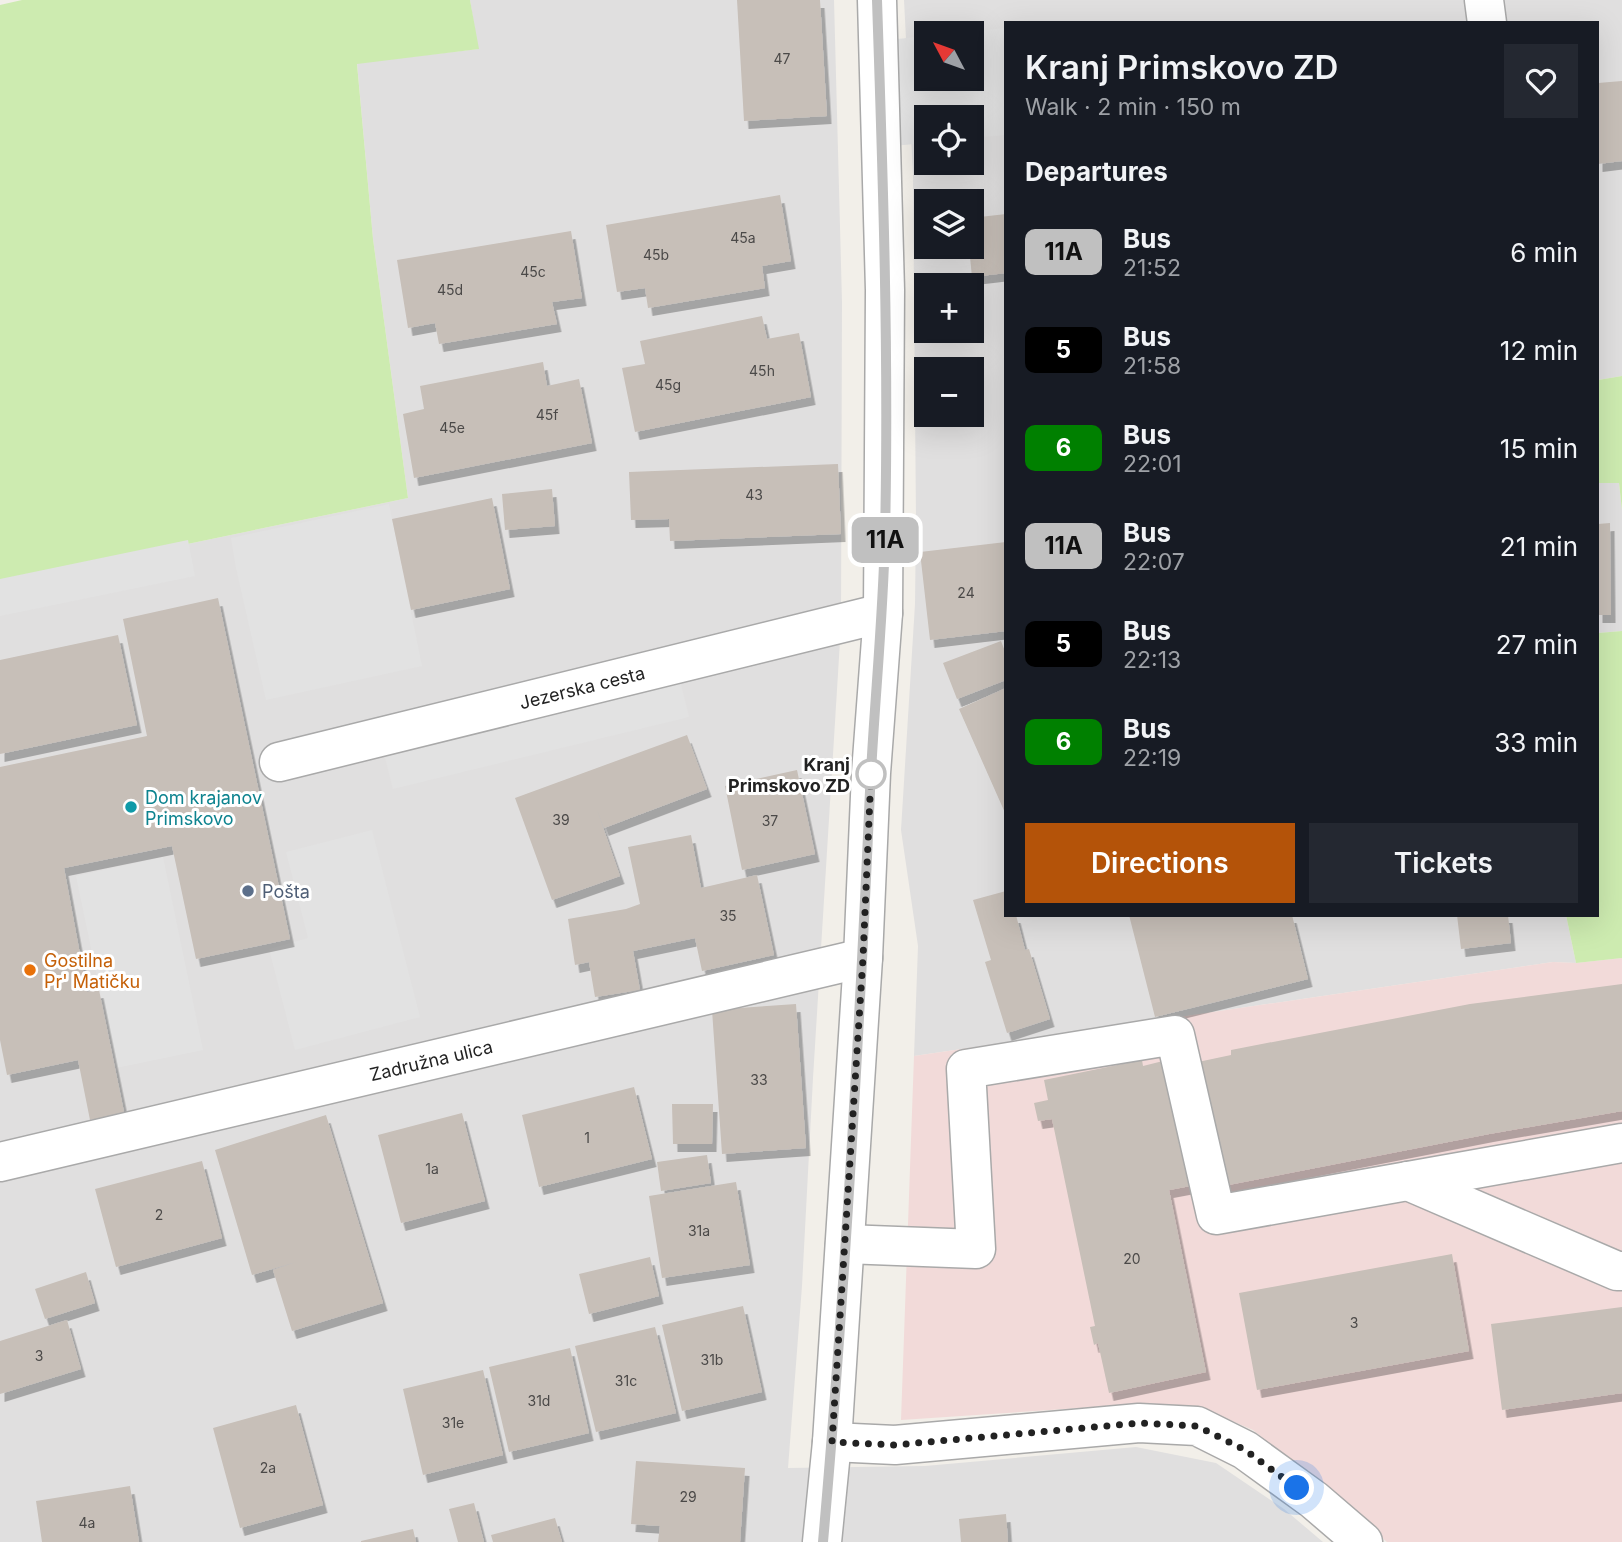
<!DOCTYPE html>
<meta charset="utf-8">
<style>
:root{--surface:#171b24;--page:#242831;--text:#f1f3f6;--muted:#9ea1a6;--accent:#b45309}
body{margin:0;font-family:Inter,sans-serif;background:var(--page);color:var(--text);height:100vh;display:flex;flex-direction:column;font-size:26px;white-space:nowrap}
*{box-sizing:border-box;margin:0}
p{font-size:23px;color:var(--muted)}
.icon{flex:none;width:38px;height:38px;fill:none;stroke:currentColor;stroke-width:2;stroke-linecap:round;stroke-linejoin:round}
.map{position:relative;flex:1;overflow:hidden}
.drawer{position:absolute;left:1004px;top:21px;width:595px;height:896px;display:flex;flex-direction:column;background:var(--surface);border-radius:0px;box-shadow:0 7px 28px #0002}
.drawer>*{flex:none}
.badge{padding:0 14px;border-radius:10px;font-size:24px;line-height:46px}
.needle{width:46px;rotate:311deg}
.tools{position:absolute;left:914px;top:21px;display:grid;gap:14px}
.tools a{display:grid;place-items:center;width:70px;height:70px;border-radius:0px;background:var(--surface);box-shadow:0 7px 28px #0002;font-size:35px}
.you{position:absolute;width:35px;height:35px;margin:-18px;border:5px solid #fff;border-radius:50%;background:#1a73e8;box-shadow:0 0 0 10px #1a73e833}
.map>.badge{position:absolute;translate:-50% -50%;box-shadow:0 0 0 4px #fff}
h2{padding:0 21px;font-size:26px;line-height:63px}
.round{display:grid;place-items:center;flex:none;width:74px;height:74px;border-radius:0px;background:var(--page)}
.overview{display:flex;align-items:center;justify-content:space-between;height:119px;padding:0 21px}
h1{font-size:33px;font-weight:600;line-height:52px}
.cta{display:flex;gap:14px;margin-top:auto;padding:14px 21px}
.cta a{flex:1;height:80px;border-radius:0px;background:var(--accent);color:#fff;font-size:28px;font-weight:600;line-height:80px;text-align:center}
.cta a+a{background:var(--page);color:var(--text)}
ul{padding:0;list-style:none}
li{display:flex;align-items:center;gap:21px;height:98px;padding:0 21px}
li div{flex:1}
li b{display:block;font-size:26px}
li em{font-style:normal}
li .badge{min-width:77px;font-weight:700;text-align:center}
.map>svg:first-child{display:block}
.residential{fill:#e0dfdf;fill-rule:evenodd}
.commercial{fill:#f2dad9}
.grass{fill:#cdebb0}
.parking{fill:#e2e2e2}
.building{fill:#c7bfb8;filter:url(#shadow)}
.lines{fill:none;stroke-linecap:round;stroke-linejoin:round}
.minor-casing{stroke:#a9a9a9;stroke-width:41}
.path{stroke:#fa8072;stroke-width:4.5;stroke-dasharray:3.5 3.5;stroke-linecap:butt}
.minor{stroke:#fff;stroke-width:38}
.line-casing{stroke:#fff;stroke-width:16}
.line{stroke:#c0c0c0;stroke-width:10}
.walk{stroke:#222;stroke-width:7;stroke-dasharray:0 12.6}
.stop-dot{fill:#fff;stroke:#c0c0c0;stroke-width:3.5}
.culture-dot{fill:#0f9aa8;stroke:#fff;stroke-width:2.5}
.service-dot{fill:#5c6f8a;stroke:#fff;stroke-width:2.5}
.food-dot{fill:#e8710a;stroke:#fff;stroke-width:2.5}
.labels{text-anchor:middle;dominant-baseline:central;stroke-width:6;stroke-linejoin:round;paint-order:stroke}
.number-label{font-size:14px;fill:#4b4948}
.street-label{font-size:18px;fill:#222;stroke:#fff}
.stop-label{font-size:18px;font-weight:bold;fill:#222;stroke:#fff;text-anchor:end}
.culture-label{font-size:18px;fill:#0d838f;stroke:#fff;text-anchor:start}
.service-label{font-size:18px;fill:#4e5e75;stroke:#fff;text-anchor:start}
.food-label{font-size:18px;fill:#c56008;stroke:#fff;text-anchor:start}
</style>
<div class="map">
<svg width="1622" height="1542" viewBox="0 0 1622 1542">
<defs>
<filter id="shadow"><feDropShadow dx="4.5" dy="8" stdDeviation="0" flood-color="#0004"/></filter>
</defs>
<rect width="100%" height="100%" fill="#f2efe9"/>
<path class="residential" d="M470,0H834L842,302L841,625L813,1078L802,1286L788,1468L925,1466L1136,1447L1216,1463L1284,1509L1323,1542H0V583L408,498L373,239L357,63L478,49Z
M904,0H1622V376L1598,380V23H1006V915H1566L1576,963L1553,962L914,1056L918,946L901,830L915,604L916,521L913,175ZM926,33H971V79H926ZM926,117H971V163H926ZM926,201H971V247H926ZM926,285H971V331H926ZM926,369H971V415H926Z
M1598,483H1619L1622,510V631L1598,633Z"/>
<path class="commercial" d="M1622,958V1542H1387L1253,1430L1197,1406L1125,1405L901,1420L914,1056L1553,962L1576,963Z"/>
<path class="grass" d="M22,0H470L479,49L357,64L373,239L408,498L0,583V5Z
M1622,376V510L1619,483H1598V380Z
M1622,631V958L1576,963L1566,915H1598V633Z"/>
<path class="parking" d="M1006,28V135L971,138V117H926V143L881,147L878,41L926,36V79H971V33H956Z
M389,504L422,666L266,700L236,568L231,538Z
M188,540L195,576L0,616V579Z
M676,665L689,717L393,789L380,737Z
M372,830L420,1017L295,1050L269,949L308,938L286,852Z
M163,857L203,1050L116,1068L76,876Z"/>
<path class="building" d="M737,0H820L827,116L744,121Z
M1622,81V161L1598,164V83Z
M780,195L791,261L762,266L765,288L648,308L645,288L617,292L606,225Z
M1006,214V273L972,277L969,247H971V218Z
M571,231L582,298L552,302L557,324L439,344L435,323L408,328L397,260Z
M762,316L767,339L799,333L811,397L635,432L622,368L645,364L640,341Z
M543,362L547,386L579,379L592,443L414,478L403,414L424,409L420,386Z
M838,464L841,534L670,541L669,519L631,520L629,472Z
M552,489L555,526L505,530L502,494Z
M492,498L510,589L411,610L392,519Z
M1610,523L1611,615H1598V524Z
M1006,542V631L930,640L920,552Z
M218,598L290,939L196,959L172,846L64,868L87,992L99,990L124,1112L90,1120L78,1060L7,1075L0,1040V767L147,736L123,619Z
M118,635L137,725L0,754V660Z
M1001,641L1006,654V680L957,699L943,663Z
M1006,688V815L959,709Z
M687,735L707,789L604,828L597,810L620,876L552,900L515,798Z
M797,770L815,854L742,870L725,786Z
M691,835L701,888L757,875L774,955L702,971L695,938L633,951L640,990L595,997L589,962L575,965L568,919L626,909L640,904L628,847Z
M1006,891V915H1016L1025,950L1029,949L1050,1019L1007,1033L985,962L991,960L973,900Z
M1129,915H1292L1308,979L1155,1017Z
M1457,915H1508L1511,943L1461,949Z
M1622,984V1111L1489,1134L1223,1186L1198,1062L1231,1055V1050L1470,1004Z
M796,1004L806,1148L722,1154L712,1010Z
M1175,1058L1201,1184L1169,1190L1206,1372L1109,1393L1098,1343L1094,1345L1090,1327L1095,1326L1052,1119L1038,1121L1034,1103L1048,1100L1044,1080L1142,1060L1143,1066Z
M634,1087L652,1159L539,1187L522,1115Z
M672,1104H713L712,1144H673Z
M462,1113L485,1201L401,1223L378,1135Z
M326,1115L383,1303L292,1331L273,1270L296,1262L252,1275L215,1150Z
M707,1155L711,1183L661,1191L657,1162Z
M202,1161L222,1238L116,1267L95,1189Z
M736,1182L750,1265L662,1278L649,1196Z
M1452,1254L1469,1351L1257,1390L1239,1293Z
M650,1257L659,1296L589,1314L579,1274Z
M86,1272L95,1303L45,1319L35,1289Z
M743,1306L762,1392L682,1411L662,1325Z
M1622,1307V1393L1502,1410L1491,1324Z
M67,1320L81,1369L0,1394V1341Z
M655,1327L676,1413L596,1432L575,1346Z
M570,1348L589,1433L509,1452L489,1367Z
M483,1370L503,1455L423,1475L403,1389Z
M296,1405L323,1505L240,1528L213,1428Z
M636,1461L745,1468L740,1542H658L660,1526L631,1524Z
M130,1486L139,1542H42L36,1501Z
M474,1503L484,1542H458L449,1509Z
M1006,1514L1008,1542H961L959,1519Z
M555,1518L562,1542H493L491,1535Z
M413,1529L416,1542H361V1541Z"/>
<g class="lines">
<defs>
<g id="minor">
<path d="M1484,0L1487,23"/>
<path id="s1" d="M279,762L883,613"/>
<path id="s2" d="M0,1162L863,958"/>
<path d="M1408,1181L1617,1271H1622"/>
<path d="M845,1244L976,1249L966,1069L1175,1035L1216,1215L1622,1143"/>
<path d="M832,1442L895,1445L1139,1423L1197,1426L1245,1450L1314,1500L1363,1542"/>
<path d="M822,1542L832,1442L863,958L871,773L883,613L885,290L877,0"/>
</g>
</defs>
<use href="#minor" class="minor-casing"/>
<path class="path" d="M930,251L962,247"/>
<use href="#minor" class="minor"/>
</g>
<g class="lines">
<defs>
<path id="line" d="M823,1542C845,1292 859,1041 870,791C874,706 883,621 885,535C889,357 883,178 877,0"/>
</defs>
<use href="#line" class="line-casing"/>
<use href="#line" class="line"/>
<path class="walk" d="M871,774L863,958L832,1442L895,1445L1139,1423L1197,1426L1245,1450L1297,1488"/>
</g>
<circle class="stop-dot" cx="871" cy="774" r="14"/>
<circle class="culture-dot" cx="131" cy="807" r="7"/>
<circle class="service-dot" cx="248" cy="891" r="7"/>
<circle class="food-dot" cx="30" cy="970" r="7"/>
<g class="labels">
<g class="number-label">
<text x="782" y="58">47</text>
<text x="743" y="237">45a</text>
<text x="656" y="254">45b</text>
<text x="533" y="271">45c</text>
<text x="450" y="289">45d</text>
<text x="762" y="370">45h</text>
<text x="668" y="384">45g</text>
<text x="547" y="414">45f</text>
<text x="452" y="427">45e</text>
<text x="754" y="494">43</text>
<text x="966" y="592">24</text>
<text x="561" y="819">39</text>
<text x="770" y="820">37</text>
<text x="728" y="915">35</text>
<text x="759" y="1079">33</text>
<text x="587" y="1137">1</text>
<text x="432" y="1168">1a</text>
<text x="159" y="1214">2</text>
<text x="699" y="1230">31a</text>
<text x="1132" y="1258">20</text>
<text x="1354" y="1322">3</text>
<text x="39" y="1355">3</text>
<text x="712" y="1359">31b</text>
<text x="626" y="1380">31c</text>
<text x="539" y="1400">31d</text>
<text x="453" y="1422">31e</text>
<text x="268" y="1467">2a</text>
<text x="688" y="1496">29</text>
<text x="87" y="1522">4a</text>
</g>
<g class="street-label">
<text stroke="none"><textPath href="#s1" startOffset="312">Jezerska cesta</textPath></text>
<text stroke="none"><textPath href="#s2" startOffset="443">Zadružna ulica</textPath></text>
</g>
<g class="stop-label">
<text x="850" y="764">Kranj<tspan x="850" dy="21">Primskovo ZD</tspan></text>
</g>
<g class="culture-label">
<text x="145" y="797">Dom krajanov<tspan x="145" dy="21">Primskovo</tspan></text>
</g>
<g class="service-label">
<text x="262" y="891">Pošta</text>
</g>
<g class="food-label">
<text x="44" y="960">Gostilna<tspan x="44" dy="21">Pr' Matičku</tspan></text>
</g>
</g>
</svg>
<div class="tools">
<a><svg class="needle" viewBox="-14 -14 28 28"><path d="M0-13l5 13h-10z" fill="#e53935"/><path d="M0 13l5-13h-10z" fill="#9ea1a6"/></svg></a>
<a><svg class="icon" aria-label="locate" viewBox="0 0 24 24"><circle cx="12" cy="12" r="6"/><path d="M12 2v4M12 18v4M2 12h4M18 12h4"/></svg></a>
<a><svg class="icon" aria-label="layers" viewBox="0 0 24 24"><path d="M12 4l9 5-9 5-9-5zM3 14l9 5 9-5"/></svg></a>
<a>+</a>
<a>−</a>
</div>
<div class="you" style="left:1297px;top:1488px"></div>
<b class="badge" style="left:885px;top:540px;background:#c0c0c0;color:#111">11A</b>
<section class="drawer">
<div class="overview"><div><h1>Kranj Primskovo ZD</h1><p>Walk · 2 min · 150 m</p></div><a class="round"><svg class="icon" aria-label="heart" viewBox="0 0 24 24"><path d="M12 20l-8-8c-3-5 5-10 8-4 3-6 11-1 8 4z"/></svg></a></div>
<h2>Departures</h2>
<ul>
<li><span class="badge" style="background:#c0c0c0;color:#111">11A</span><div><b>Bus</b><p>21:52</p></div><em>6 min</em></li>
<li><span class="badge" style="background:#000;color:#fff">5</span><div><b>Bus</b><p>21:58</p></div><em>12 min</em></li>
<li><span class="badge" style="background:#008000;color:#fff">6</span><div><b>Bus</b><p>22:01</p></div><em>15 min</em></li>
<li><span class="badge" style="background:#c0c0c0;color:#111">11A</span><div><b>Bus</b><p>22:07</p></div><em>21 min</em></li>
<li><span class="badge" style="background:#000;color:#fff">5</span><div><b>Bus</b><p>22:13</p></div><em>27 min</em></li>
<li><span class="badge" style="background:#008000;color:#fff">6</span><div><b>Bus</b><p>22:19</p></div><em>33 min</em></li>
</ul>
<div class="cta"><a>Directions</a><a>Tickets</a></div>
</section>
</div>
